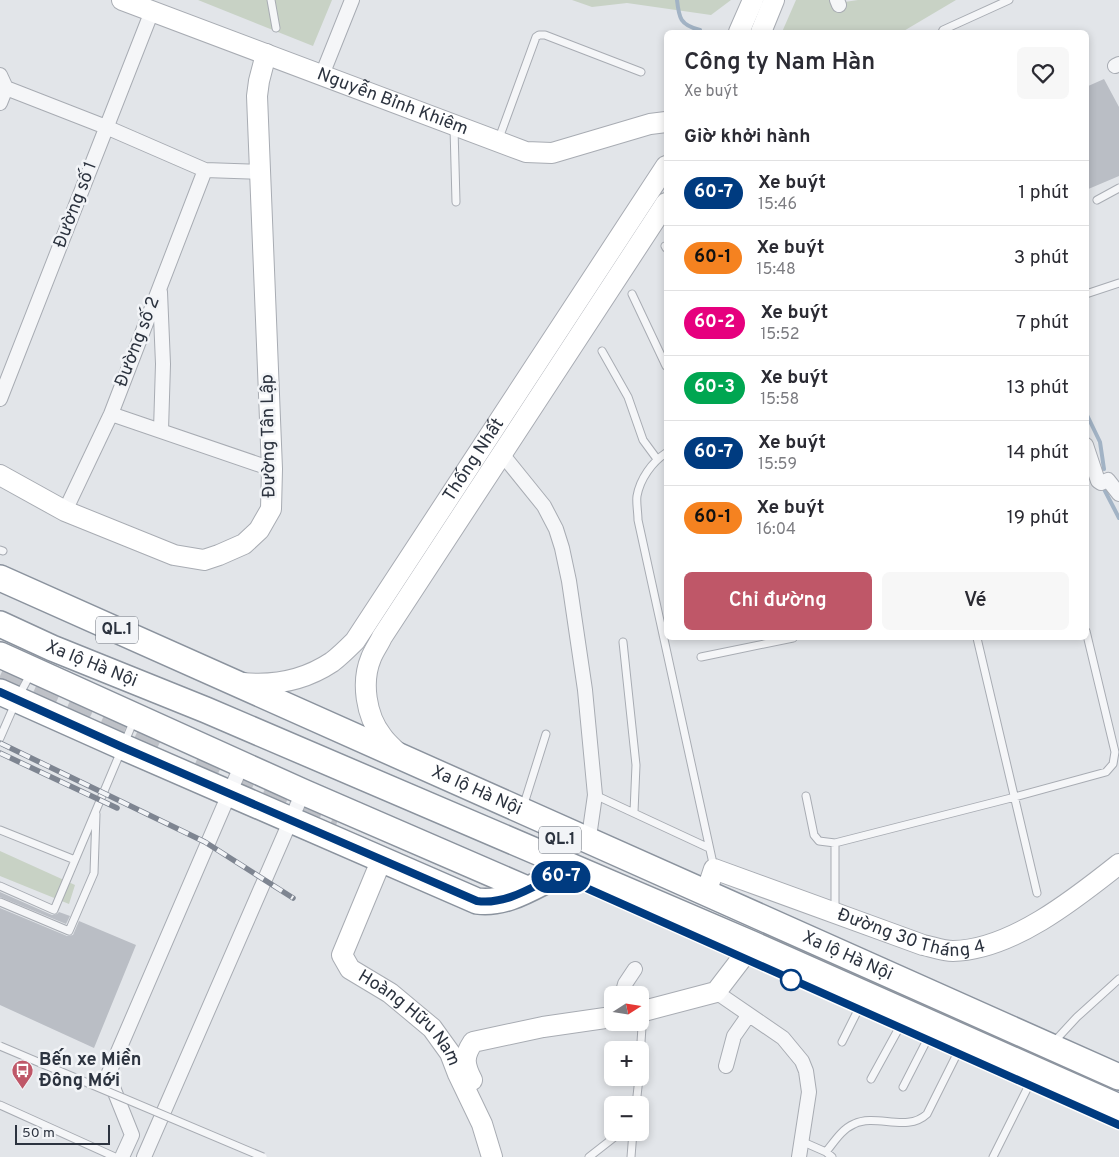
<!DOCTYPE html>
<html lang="vi">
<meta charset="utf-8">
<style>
:root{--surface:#fff;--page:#f7f7f7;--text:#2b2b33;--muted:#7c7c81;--line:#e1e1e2;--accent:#bf5768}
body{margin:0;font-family:Overpass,sans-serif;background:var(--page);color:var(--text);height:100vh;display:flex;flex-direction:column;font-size:19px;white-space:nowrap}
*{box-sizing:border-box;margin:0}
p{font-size:16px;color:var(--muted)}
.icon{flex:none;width:28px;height:28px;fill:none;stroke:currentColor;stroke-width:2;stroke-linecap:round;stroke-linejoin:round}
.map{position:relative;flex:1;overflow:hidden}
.panel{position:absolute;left:664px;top:30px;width:425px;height:610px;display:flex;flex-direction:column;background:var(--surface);border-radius:8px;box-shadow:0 2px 8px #0003}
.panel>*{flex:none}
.badge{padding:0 10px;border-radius:16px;font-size:18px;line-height:32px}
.needle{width:32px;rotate:78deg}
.fabs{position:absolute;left:604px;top:986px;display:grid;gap:10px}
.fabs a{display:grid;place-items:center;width:45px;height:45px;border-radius:8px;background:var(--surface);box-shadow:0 2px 8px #0003;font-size:25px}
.scale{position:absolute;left:15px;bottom:12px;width:95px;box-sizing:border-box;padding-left:5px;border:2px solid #2c333f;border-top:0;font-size:14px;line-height:18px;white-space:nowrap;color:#2c333f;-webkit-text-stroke:4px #f2f4f7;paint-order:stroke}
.map>.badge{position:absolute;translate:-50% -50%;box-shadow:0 0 0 2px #fff}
h2{padding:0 20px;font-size:19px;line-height:45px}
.round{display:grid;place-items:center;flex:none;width:52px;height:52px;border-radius:8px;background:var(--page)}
.head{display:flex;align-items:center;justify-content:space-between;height:85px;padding:0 20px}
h1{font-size:24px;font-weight:600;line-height:38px}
.action{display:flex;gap:10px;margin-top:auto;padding:10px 20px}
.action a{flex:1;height:58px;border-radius:8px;background:var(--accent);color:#fff;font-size:20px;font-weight:600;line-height:58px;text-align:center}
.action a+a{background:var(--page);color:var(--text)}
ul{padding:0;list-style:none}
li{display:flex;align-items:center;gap:15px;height:65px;padding:0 20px;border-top:1px solid var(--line)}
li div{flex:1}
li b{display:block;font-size:19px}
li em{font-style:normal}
li .badge{min-width:55px;font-weight:700;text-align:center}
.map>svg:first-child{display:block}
.green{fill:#c8d2c5}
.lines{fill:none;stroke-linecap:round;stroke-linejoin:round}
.stream{stroke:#a2b3c5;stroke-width:4}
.building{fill:#babec5}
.highway-tunnel{stroke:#bec1c7;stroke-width:25;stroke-dasharray:25 12;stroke-linecap:butt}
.lane-casing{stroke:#a8acb3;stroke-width:9}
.street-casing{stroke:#a8acb3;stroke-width:16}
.secondary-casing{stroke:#a8acb3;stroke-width:22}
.highway-casing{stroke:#8b939e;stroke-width:28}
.lane{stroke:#f5f6f8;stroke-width:7}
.street{stroke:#f5f6f8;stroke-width:14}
.secondary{stroke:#fff;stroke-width:20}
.highway{stroke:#fff;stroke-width:25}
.rail-casing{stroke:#7e8591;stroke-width:5.5}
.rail{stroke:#f2f4f7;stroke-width:4;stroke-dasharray:11;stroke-linecap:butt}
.lane-bridge-casing{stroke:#a8acb3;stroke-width:9;stroke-linecap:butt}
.lane-bridge{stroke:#f5f6f8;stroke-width:7}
.line-casing{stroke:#fff;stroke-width:11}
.line{stroke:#003b80;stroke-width:8}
.stop-dot{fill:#fff;stroke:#003b80;stroke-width:2.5}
.labels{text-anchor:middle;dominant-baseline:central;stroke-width:5;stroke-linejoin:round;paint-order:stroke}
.shield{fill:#f2f4f7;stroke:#676d76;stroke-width:1}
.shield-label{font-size:16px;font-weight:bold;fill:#2c333f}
.street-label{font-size:18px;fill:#2c333f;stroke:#f2f4f7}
.poi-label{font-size:18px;font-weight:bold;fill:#2c333f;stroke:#f2f4f7;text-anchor:start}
</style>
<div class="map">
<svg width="1119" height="1157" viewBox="0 0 1119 1157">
<rect width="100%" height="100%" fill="#e2e5e9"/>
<path class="green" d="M198,0H332L313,46Z
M572,0H731L711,15L627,3L592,7Z
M796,0H830L831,4L858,0H956L902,32H782Z
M0,851L75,885L69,904L0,876Z"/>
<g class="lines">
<path class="stream" d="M677,0C679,18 680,25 700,30
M1086,413L1100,442L1104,469
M1104,489L1119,518"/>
</g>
<path class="building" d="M1104,79L1119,107V176L1086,190V87Z
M0,892L52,915L57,914L59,912L70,916L66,924L0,897Z
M0,908L67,936L73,935L79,921L136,945L94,1048L0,1005Z"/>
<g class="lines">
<path class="highway-tunnel" d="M0,676L167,751
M195,764L336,825"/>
<defs>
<path id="lane" d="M271,0L276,28
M942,32L943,30L1009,0
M454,128L456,202
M498,141L536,37L539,35H545L641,72
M1097,200L1119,188
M665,246L666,248
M632,294L666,366
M1086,294L1119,283
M602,351L628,397L643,440L657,459
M666,453C652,462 640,479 637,496C636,503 638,512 638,520L714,868
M0,550L3,551
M977,638L1037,893
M623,642L636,765L634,812
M701,657L793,638
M0,738L17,699L31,673
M595,795L709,848
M806,796L814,835L819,841L835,843
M523,807L546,734
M0,830L75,860
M0,886L54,910L134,720
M0,902L69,931L94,873L96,814
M835,911V843L1015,797L1106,772L1113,764L1115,752L1086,631
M842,1042L858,1010
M1053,1043L1077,1017L1119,979
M640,1057L643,1012
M871,1079L899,1028
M903,1087L927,1040
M0,1105L115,1157
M636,1105L639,1078
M801,1141L826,1152L832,1157
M826,1152C834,1142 842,1129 854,1124C876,1113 907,1133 927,1114L957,1054
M589,1157L621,1132
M631,1157L633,1132
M993,1157L1029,1085"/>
<path id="street" d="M837,0L839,5
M1115,66L1119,64
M0,75L6,88L106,127L205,170L260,172
M322,75L352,0
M0,103L6,88
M160,292L163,364L161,430
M0,399L152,11
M111,414L272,469
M1086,445L1098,481L1101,483L1108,480L1119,494
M502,454L544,506L556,529L562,548L569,581L585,690L595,795L588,844
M65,511L111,414L205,170
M716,992L783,1038L802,1061L806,1071L809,1092L799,1157
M622,995L625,984L635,969
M726,1066L734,1036L748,1016
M122,1157L132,1135L108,1075L242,764
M144,1157L303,792"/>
<g id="secondary">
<path id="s1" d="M122,0L526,152L552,153L650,124L666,122"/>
<path d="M739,32L753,0"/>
<path d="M761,32L774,0"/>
<path d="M0,475L65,511L174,555L204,560L219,555L244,544L259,530L271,509L272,469L257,96L259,81L266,54"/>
<path id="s2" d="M243,683C275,686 305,680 332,662C340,656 348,648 355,641L666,166"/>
<path d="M398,753C393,748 386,742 382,736C366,716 361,682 371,658C374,650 379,644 382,637L666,203"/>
<path id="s3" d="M381,861L342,955L350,969L390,993L432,1028L450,1053L458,1074L482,1124L492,1157"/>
<path id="s4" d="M706,893L714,869L923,945C933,947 943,951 953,951C1011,950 1075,899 1119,864"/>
<path d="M640,1012L716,992L742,958"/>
<path d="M472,1080C464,1064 463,1057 473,1042L543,1027L612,1017"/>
</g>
<g id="highway">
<path id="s5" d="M0,578L1119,1077"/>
<path id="s6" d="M0,624L52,648L206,710L750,943L1119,1107"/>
<path d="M0,655L303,792L527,889"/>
<path d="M0,692L123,747L477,901C506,905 532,887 557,875"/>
</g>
</defs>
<use href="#lane" class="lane-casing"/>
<use href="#street" class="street-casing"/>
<use href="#secondary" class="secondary-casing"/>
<use href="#highway" class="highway-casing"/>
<use href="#lane" class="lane"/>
<use href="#street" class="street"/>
<use href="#secondary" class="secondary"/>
<use href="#highway" class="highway"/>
<defs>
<path id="rail" d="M0,743L205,842L293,898
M0,753L117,808"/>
</defs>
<use href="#rail" class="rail-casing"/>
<use href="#rail" class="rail"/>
<defs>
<path id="lane-bridge" d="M0,1046L263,1157"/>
</defs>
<use href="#lane-bridge" class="lane-bridge-casing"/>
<use href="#lane-bridge" class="lane-bridge"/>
</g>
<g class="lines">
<defs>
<path id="line" d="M0,692L122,747L477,901C506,905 532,887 557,875L1119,1125"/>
</defs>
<use href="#line" class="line-casing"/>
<use href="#line" class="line"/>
</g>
<defs>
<symbol id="bus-pin" viewBox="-11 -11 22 30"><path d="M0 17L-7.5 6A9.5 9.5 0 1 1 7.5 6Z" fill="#bf5768" stroke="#f2f4f7"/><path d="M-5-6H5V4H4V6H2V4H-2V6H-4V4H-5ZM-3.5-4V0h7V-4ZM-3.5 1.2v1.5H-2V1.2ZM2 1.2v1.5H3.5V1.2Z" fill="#fff"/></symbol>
</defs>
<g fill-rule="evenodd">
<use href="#bus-pin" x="10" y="1058" width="25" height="34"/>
</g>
<circle class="stop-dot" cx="791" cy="980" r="10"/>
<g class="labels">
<g class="shield">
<rect x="96" y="616.5" width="42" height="27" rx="4"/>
<rect x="539" y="826.5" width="42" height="27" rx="4"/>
</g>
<g class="shield-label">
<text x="117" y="630">QL.1</text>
<text x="560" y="840">QL.1</text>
</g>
<g class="street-label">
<text stroke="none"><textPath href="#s1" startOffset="289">Nguyễn Bỉnh Khiêm</textPath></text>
<text transform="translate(76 205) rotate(-69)">Đường số 1</text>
<text transform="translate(138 342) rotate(-69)">Đường số 2</text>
<text transform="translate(269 436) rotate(-91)">Đường Tân Lập</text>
<text stroke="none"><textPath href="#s2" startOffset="341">Thống Nhất</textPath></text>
<text stroke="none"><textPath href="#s6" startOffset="100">Xa lộ Hà Nội</textPath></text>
<text stroke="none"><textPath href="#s5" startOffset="522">Xa lộ Hà Nội</textPath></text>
<text stroke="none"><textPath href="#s4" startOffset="234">Đường 30 Tháng 4</textPath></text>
<text stroke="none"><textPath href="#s5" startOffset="928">Xa lộ Hà Nội</textPath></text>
<text stroke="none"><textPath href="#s3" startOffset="196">Hoàng Hữu Nam</textPath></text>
</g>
<g class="poi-label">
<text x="39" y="1060">Bến xe Miền<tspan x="39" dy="21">Đông Mới</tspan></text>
</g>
</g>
</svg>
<div class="fabs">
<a><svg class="needle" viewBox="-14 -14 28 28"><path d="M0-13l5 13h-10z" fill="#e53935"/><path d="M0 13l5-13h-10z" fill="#7c7c81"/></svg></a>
<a>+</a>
<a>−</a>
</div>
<div class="scale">50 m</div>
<b class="badge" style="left:561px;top:877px;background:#003b80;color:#fff">60-7</b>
<section class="panel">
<div class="head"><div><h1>Công ty Nam Hàn</h1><p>Xe buýt</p></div><a class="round"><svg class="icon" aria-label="heart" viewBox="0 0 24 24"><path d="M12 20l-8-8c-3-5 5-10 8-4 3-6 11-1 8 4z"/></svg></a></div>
<h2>Giờ khởi hành</h2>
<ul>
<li><span class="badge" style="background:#003b80;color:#fff">60-7</span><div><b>Xe buýt</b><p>15:46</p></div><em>1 phút</em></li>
<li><span class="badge" style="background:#f58220;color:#111">60-1</span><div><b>Xe buýt</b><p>15:48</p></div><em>3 phút</em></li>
<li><span class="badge" style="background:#e6007e;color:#fff">60-2</span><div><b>Xe buýt</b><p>15:52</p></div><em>7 phút</em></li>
<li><span class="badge" style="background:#00a651;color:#fff">60-3</span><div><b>Xe buýt</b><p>15:58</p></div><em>13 phút</em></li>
<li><span class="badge" style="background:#003b80;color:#fff">60-7</span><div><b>Xe buýt</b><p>15:59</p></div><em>14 phút</em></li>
<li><span class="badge" style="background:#f58220;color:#111">60-1</span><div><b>Xe buýt</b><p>16:04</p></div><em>19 phút</em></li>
</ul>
<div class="action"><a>Chỉ đường</a><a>Vé</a></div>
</section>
</div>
